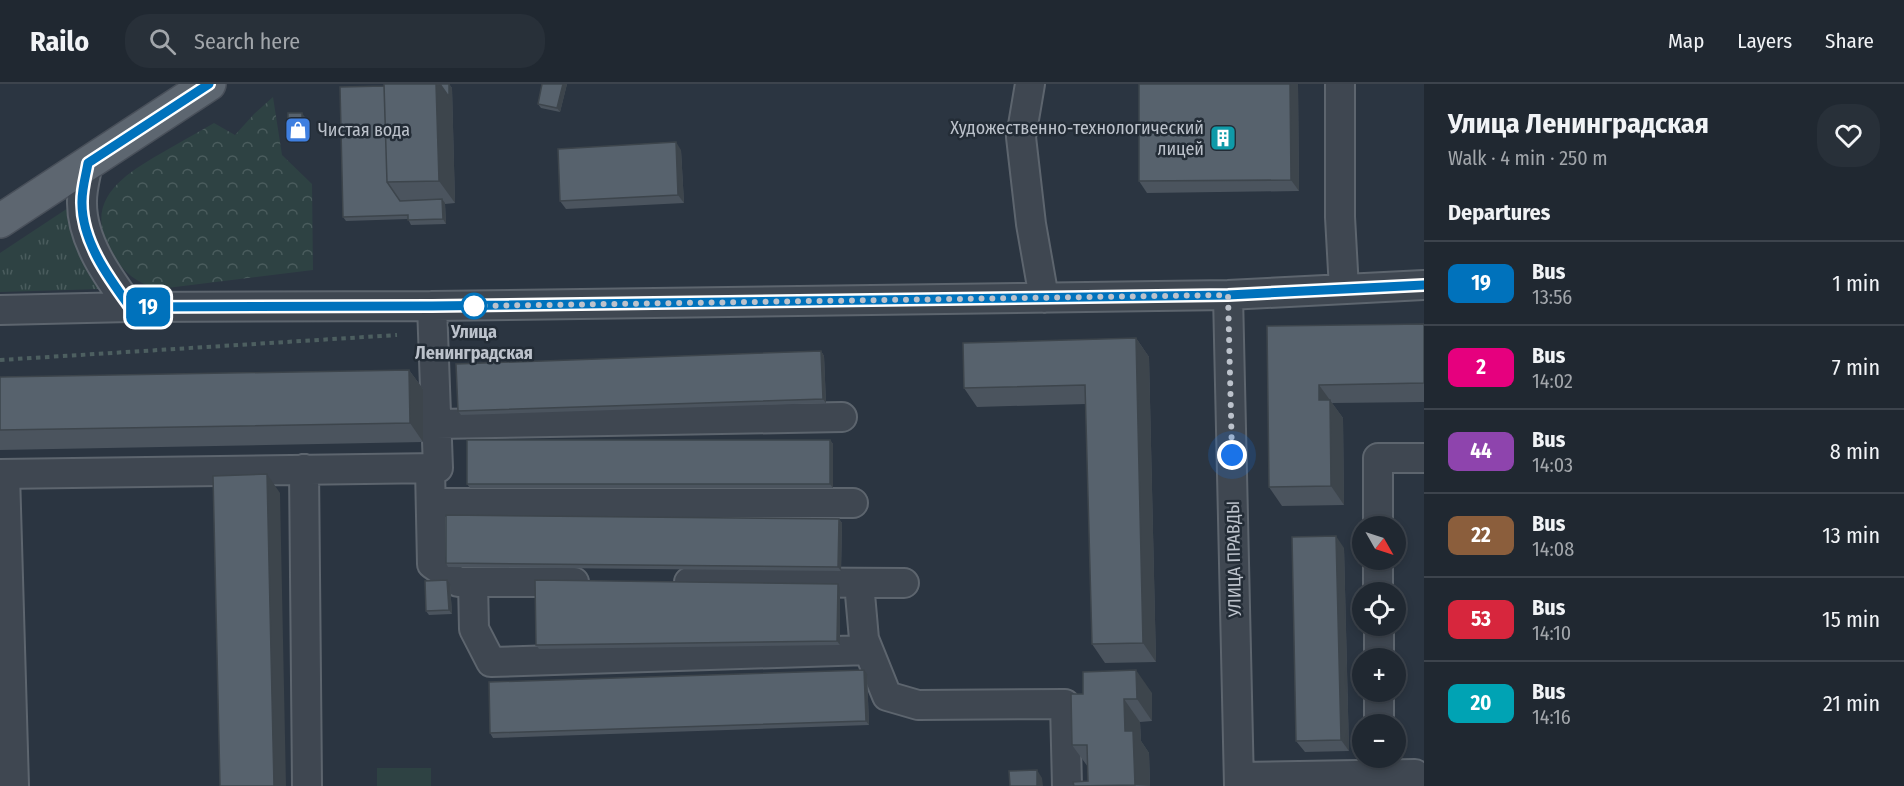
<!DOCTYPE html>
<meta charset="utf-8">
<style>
:root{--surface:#202831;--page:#283039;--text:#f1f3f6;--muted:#a2a6ab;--line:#3d444d}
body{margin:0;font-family:"Fira Sans Condensed",sans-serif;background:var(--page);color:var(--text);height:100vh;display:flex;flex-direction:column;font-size:22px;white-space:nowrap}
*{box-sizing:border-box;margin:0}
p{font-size:20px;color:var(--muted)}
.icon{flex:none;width:33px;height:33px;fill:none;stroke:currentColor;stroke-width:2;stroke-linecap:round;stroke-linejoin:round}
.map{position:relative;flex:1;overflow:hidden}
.drawer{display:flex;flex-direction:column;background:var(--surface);width:480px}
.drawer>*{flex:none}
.badge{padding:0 12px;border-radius:9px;font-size:21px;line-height:39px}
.needle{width:39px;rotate:129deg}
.buttons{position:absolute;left:1352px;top:432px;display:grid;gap:12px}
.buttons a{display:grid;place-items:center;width:54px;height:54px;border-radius:50%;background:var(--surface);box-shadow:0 3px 9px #0003,0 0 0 2px var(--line);font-size:30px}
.you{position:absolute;width:30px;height:30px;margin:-15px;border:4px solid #fff;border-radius:50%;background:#1a73e8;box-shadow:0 0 0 9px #1a73e833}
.map>.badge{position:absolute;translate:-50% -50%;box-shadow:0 0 0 3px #fff}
h2{padding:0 24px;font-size:22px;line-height:54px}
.round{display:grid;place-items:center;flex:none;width:63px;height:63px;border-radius:24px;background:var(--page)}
.headline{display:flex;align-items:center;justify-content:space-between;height:102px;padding:0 24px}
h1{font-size:28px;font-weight:700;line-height:45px}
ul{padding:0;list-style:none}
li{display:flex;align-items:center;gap:18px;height:84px;padding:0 24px;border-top:2px solid var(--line)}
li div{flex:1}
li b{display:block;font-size:22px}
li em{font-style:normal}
li .badge{min-width:66px;font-weight:700;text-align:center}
header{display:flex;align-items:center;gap:36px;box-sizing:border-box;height:84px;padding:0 30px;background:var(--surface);border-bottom:2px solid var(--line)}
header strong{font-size:28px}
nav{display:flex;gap:33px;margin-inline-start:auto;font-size:21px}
.search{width:420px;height:54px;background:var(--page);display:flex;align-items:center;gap:15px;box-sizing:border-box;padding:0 21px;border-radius:24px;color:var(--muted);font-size:22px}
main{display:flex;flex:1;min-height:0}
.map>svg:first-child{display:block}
.grass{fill:url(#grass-tufts)}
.forest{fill:url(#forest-crowns)}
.green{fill:#2e4243}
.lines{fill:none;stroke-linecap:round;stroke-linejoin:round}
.minor-casing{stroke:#5d656e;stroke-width:32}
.major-casing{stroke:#49505a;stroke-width:36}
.path{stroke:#4d5f60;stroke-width:4;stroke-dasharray:4.5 4.5;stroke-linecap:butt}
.minor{stroke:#3f4751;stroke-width:28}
.major{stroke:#5d6670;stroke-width:33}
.wall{fill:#4b545e}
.shaded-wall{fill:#3d454c}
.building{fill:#57626d;stroke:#3d454c;stroke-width:1.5}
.line-casing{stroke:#fff;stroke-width:14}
.line{stroke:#0072bc;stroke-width:9}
.walk{stroke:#bcc2cb;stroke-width:6;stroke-dasharray:0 10.8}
.stop-dot{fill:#fff;stroke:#0072bc;stroke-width:3}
.labels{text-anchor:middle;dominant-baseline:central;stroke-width:5;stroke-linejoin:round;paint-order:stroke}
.poi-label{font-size:18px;fill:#bcc2cb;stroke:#232c36;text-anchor:end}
.stop-label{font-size:18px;font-weight:bold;fill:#bcc2cb;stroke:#232c36}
.street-label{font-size:18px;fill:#bcc2cb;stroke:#232c36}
</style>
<header>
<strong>Railo</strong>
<div class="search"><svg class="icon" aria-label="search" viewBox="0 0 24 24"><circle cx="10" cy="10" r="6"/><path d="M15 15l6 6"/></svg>Search here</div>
<nav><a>Map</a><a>Layers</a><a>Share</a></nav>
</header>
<main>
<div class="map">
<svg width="1424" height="702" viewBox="0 0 1424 702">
<defs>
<pattern id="grass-tufts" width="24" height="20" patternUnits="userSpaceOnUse" patternTransform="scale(1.5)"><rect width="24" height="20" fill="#2e4243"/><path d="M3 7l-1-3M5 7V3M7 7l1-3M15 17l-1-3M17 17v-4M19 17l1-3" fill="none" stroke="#4a5c5d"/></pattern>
<pattern id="forest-crowns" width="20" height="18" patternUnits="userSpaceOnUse" patternTransform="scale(1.5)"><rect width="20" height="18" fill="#2e4243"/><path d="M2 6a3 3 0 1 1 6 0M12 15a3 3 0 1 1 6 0" fill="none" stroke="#4a5c5d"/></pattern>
</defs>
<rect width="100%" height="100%" fill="#2b3541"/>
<path class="grass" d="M68,124L101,205L0,208V169Z"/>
<path class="forest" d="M273,13L282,71L312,100L313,186L159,205C136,200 121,186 110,166C82,114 127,89 165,67C181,58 198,48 214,39L235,51L254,30Z"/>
<path class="green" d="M377,684H431V702H377Z"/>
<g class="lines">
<defs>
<path id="minor" d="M1030,0L1021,53L1031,140L1044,214
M1340,0V133L1344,205
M88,79C86,91 82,104 82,117C81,156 108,193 130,223
M1228,211L1239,702
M0,226L130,223L432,222L1228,211L1424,201
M436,340L842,333
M430,384L432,480L458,498H574
M304,385L307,702
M0,390L438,384L432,222
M5,390L14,702
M431,419H853
M1378,442V374H1424
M1378,476V508
M473,498L474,545L491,578L868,566
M689,498L904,499
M859,499L864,555L887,612L918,621L1065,620L1067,702
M1379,542V574
M1379,608V640
M1239,693L1415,690V702"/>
<path id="major" d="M0,137L209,0"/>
</defs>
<use href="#minor" class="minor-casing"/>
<use href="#major" class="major-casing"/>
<path class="path" d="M0,276L397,251"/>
<use href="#minor" class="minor"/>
<use href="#major" class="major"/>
</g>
<path class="wall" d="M449,0L452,4L455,119L445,120L446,140L411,141L408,135L346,137L343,133Z
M542,0H567L560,28L541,24L538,20Z
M1139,0H1298L1299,107L1147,109L1139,97Z
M305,33V59H291L288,55Z
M681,66L684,119L566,125L560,117Z
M1424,240V318L1332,319L1343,334L1344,421L1282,422L1269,403L1267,242Z
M1136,254L1149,273L1156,578L1105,579L1092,560L1086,320L977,323L964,304Z
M821,267L824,272L826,319L461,331L458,327Z
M409,286L423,305V358L0,366V293Z
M830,356L833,360V404H470L467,400Z
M839,435L842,439L841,487L448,483L446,479Z
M1344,464L1349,667L1305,668L1296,657Z
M450,500L452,530L429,531L426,527Z
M840,504V561L539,565L536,561Z
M867,590L869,641L493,654L490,649Z
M1152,609V637L1140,638L1141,657L1149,669L1150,702H1074L1088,697V683L1072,661L1083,610Z"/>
<path class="shaded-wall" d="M436,0H449L452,4L455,119L439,97Z
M563,0H567L560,28L557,24Z
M1290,0H1298L1299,107L1291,96Z
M302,29L305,33V59L302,55Z
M676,58L681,66L684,119L678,111Z
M442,115L445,119L446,140L443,135Z
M1136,254L1149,273L1156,578L1143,559Z
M821,267L824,272L826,319L823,315Z
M409,286L423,305V358L410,339Z
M1319,301L1343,334L1344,421L1331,402L1319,316Z
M830,356L833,360V404L830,400Z
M267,390L280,409L286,702H274Z
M839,435L842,439L841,487L838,483Z
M1336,452L1344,464L1349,667L1341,656Z
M447,496L450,500L452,530L449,526Z
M838,500L840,504V561L837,557Z
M864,586L867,590L869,641L866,637Z
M1136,586L1152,609V637L1137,615Z
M1124,615L1140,638L1141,657L1149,669L1150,702L1135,701L1125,647Z
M1037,686L1042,694L1043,702H1037Z"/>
<path class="building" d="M384,0H436L439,97L387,98Z
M440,0H449V13Z
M542,0H563L557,24L538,20Z
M1139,0H1290L1291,96L1139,97Z
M384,2L387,98L400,117L442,115L443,135L408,136V131L343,133L340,3Z
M288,29H302V55H288Z
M676,58L678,111L560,117L558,65Z
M1424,240V299L1319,301V316H1330L1331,402L1269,403L1267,242Z
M1136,254L1143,559L1092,560L1085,301L964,304L963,259Z
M821,267L823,315L458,327L456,280Z
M409,286L410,339L0,346V293Z
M467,356H830V400H467Z
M267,390L274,702H220L213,392Z
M446,431L839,435L838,483L446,479Z
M1336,452L1341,656L1296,657L1292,453Z
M447,496L449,526L426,527L425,497Z
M535,496L838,500L837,557L536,561Z
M864,586L866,637L490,649L489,598Z
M1136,586L1137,615H1124L1125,647H1133L1135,701L1074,702L1073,698L1088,697L1087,661H1072L1071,610H1083V588Z
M1037,686V702H1010L1009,687Z"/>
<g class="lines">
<defs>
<path id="line" d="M209,0L88,79C86,91 82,104 82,117C81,156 108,193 130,223L432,222L1228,211L1424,201"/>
</defs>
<use href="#line" class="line-casing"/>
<use href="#line" class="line"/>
<path class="walk" d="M474,222L1228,211L1232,371"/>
</g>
<defs>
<symbol id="shop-square" viewBox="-11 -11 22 22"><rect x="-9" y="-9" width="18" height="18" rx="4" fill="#3f7fe0" stroke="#232c36"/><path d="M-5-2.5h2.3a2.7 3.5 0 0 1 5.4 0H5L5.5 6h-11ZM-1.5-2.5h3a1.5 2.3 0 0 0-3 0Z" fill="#fff"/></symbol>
<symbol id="building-square" viewBox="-11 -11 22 22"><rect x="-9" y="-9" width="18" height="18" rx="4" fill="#0f9aa8" stroke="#232c36"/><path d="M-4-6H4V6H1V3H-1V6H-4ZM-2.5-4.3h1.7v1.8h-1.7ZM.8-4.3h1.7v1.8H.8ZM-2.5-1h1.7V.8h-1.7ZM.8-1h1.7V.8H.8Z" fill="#fff"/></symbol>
</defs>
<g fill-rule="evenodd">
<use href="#shop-square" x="283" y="31" width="30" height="30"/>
<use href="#building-square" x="1208" y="39" width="30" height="30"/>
</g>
<circle class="stop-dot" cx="474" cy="222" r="12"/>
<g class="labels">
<g class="poi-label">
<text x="1204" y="44">Художественно-технологический<tspan x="1204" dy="21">лицей</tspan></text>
<text x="318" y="46" text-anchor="start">Чистая вода</text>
</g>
<g class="stop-label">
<text x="474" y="248">Улица<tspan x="474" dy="21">Ленинградская</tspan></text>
</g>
<g class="street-label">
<text transform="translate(1234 475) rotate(-91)">УЛИЦА ПРАВДЫ</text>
</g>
</g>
</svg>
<div class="buttons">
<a><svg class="needle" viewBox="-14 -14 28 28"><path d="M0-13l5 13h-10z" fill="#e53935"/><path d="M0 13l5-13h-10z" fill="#a2a6ab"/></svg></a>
<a><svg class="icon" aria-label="locate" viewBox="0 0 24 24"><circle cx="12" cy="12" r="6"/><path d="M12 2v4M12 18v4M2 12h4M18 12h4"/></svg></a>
<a>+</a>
<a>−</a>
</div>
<div class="you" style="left:1232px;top:371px"></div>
<b class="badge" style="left:148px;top:223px;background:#0072bc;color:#fff">19</b>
</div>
<section class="drawer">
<div class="headline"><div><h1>Улица Ленинградская</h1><p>Walk · 4 min · 250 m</p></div><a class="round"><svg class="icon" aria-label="heart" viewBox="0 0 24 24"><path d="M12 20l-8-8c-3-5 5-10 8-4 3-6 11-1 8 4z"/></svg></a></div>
<h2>Departures</h2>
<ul>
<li><span class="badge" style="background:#0072bc;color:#fff">19</span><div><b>Bus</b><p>13:56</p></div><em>1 min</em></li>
<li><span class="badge" style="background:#e6007e;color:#fff">2</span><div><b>Bus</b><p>14:02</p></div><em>7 min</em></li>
<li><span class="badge" style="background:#8e44ad;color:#fff">44</span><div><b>Bus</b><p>14:03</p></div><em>8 min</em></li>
<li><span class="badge" style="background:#8b5e3c;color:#fff">22</span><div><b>Bus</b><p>14:08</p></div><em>13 min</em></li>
<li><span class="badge" style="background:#d7263d;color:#fff">53</span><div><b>Bus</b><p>14:10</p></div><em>15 min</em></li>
<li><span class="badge" style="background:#00a3b4;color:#fff">20</span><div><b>Bus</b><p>14:16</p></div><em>21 min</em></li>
</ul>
</section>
</main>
